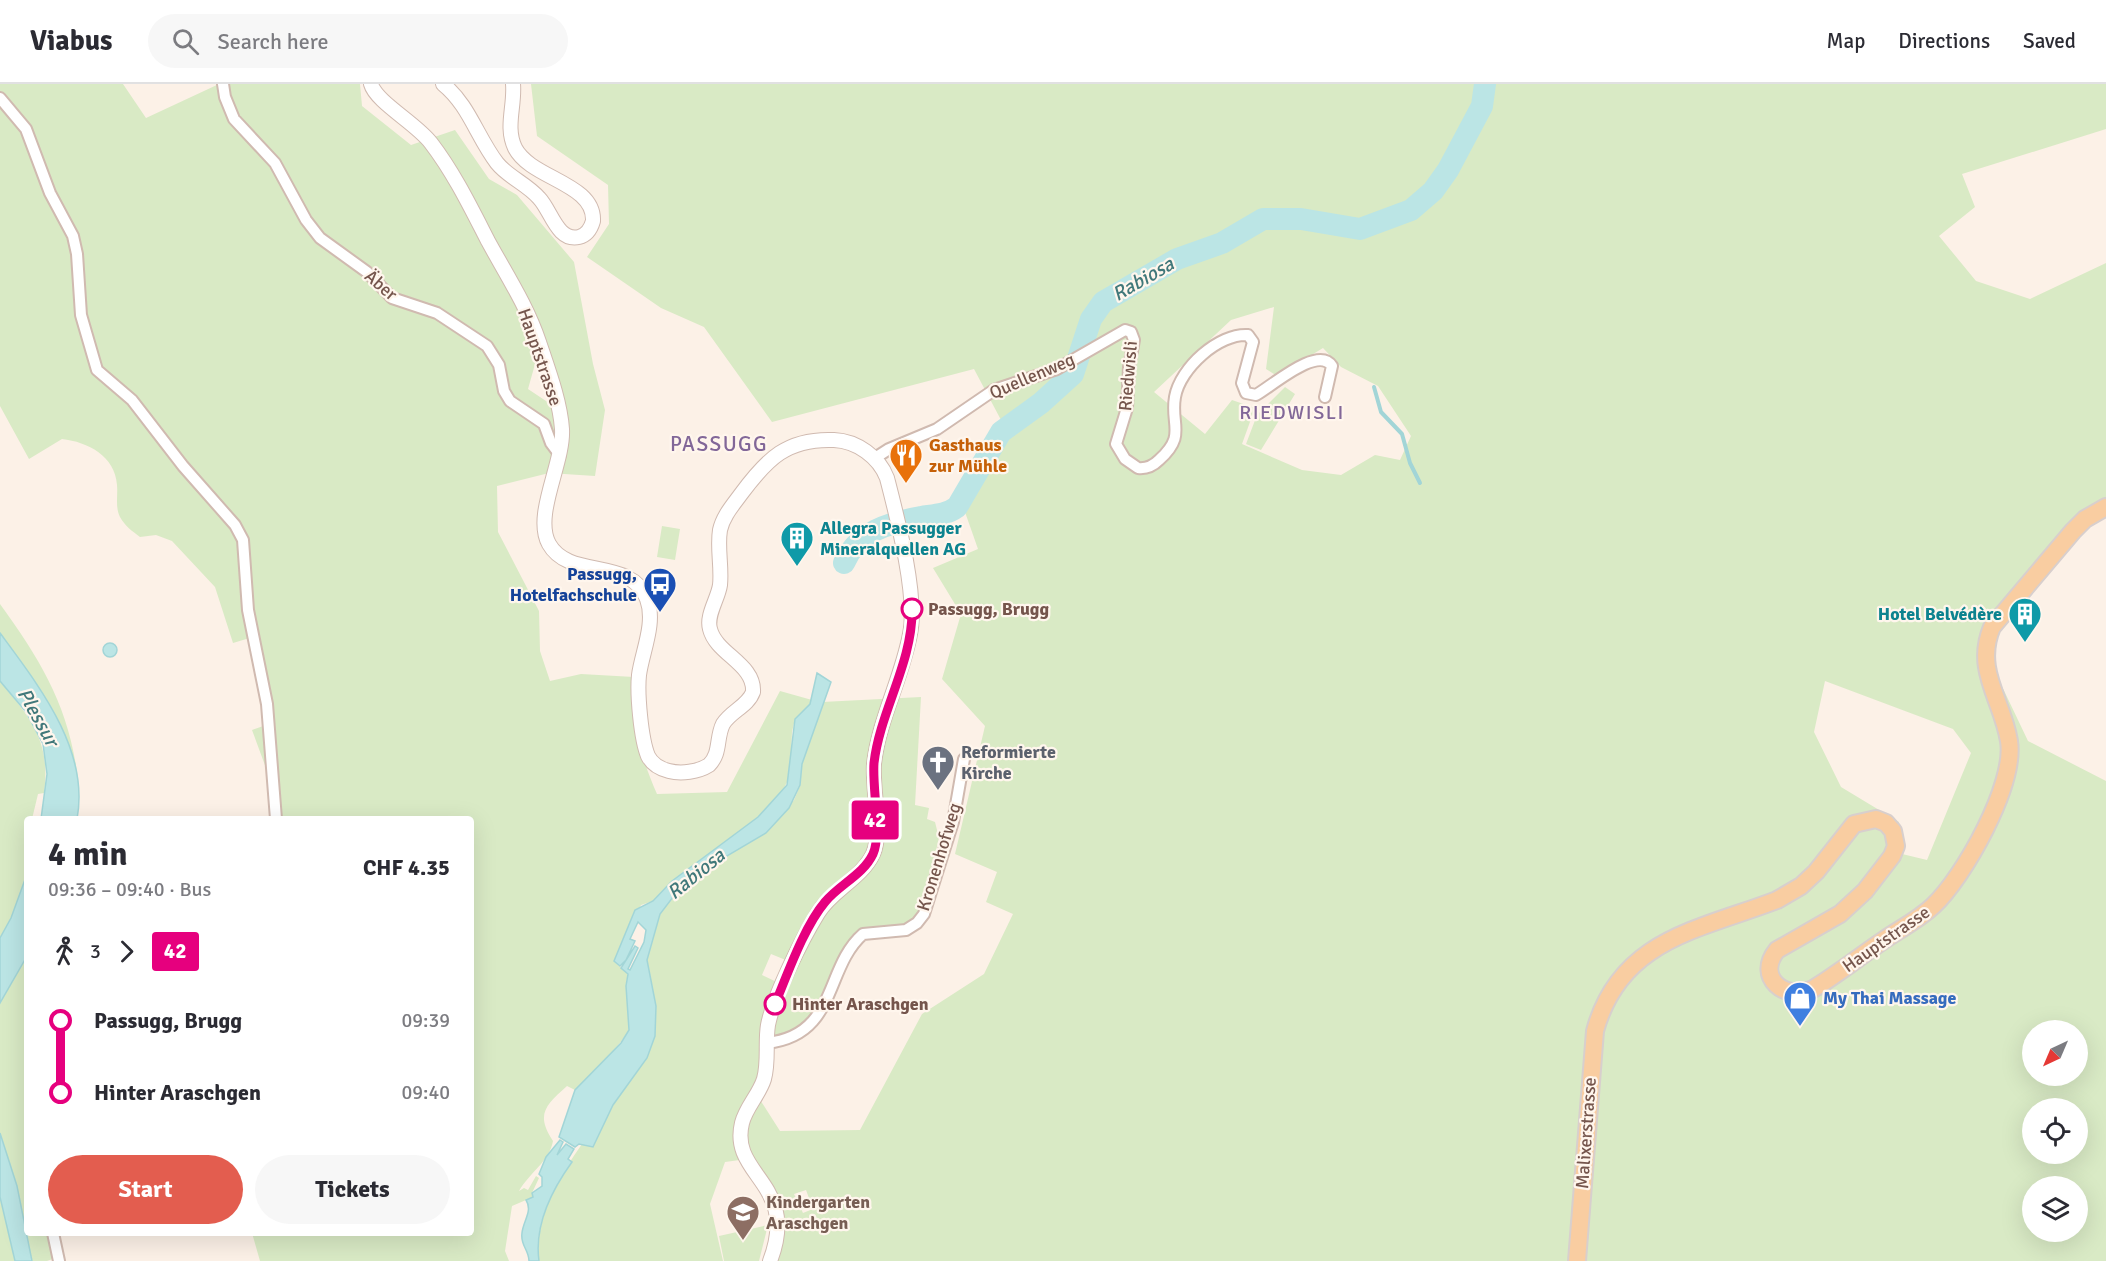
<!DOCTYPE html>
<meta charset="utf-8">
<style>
:root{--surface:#fff;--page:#f7f7f7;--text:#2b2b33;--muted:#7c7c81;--line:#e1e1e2;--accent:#e35d4f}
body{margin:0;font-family:Signika,sans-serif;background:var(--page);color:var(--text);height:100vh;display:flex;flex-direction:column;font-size:22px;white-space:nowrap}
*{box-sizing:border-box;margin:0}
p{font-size:20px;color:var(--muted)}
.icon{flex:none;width:33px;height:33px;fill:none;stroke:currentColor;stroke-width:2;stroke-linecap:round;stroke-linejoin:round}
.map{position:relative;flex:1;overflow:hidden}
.panel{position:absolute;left:24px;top:732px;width:450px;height:420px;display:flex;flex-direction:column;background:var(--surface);border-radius:6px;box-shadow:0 6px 24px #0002}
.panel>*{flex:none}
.badge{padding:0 12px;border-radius:4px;font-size:21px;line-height:39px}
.needle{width:39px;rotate:224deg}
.buttons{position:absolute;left:2022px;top:936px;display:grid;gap:12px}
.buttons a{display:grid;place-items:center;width:66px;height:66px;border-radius:50%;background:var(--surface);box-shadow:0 6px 24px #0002;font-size:30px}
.map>.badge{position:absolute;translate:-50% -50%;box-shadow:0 0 0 3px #fff}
.legs{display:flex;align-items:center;gap:9px;height:66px;padding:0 24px;font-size:20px}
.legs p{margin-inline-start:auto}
.overview{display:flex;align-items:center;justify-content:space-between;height:102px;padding:0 24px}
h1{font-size:33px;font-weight:800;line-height:45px}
.button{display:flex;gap:12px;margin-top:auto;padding:12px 24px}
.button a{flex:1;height:69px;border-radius:36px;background:var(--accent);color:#fff;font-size:24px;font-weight:800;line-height:69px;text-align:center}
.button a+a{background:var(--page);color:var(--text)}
ul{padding:0 24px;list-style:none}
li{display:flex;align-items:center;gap:21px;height:72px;font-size:22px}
li i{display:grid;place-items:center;width:9px;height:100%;margin:0 8px;background:currentColor}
li i::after{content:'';width:15px;height:15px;margin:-8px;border:4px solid;border-radius:50%;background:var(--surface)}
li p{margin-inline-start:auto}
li:first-child i{background:linear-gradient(#0000 50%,currentColor 0)}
li:last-child i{background:linear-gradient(currentColor 50%,#0000 0)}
header{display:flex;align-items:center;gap:36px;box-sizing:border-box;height:84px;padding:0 30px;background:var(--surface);border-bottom:2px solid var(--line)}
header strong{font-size:28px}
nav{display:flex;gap:33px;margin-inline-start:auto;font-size:21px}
.search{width:420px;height:54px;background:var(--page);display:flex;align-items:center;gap:15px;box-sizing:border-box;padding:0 21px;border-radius:33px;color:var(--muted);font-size:22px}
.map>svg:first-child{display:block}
.green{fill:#d9eac5;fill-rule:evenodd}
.water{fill:#bbe5e5;stroke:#a2d5d7;stroke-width:1.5}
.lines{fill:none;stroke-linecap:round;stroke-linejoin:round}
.stream{stroke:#a2d5d7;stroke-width:4}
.river{stroke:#bbe5e5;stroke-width:22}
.minor-casing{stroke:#d0bab0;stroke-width:14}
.tertiary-casing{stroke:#d0bab0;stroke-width:16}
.primary-casing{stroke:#d8cfcd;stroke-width:20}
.minor{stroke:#fff;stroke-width:10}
.tertiary{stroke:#fff;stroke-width:14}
.primary{stroke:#f9cda1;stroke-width:16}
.line-1-casing{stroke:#fff;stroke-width:14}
.line-1{stroke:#e6007e;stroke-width:9}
.stop-1-dot{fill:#fff;stroke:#e6007e;stroke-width:3}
.labels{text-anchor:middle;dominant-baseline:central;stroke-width:4.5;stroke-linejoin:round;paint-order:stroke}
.street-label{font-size:18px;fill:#75554c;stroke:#fff6ed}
.food-label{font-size:18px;font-weight:bold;fill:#c56008;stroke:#fff6ed;text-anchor:start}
.culture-label{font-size:18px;font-weight:bold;fill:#0d838f;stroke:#fff6ed;text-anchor:start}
.transit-label{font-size:18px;font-weight:bold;fill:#164399;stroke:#fff6ed;text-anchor:end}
.stop-label{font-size:18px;font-weight:bold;fill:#75554c;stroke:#fff6ed;text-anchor:start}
.worship-label{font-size:18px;font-weight:bold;fill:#5b616d;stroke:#fff6ed;text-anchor:start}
.shop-label{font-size:18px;font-weight:bold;fill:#366cbe;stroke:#fff6ed;text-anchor:start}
.education-label{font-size:18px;font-weight:bold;fill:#785e54;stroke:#fff6ed;text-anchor:start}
.water-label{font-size:20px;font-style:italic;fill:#40787a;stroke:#fff6ed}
.neighbourhood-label{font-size:20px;letter-spacing:1.5px;fill:#826798;stroke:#fff6ed}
.quarter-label{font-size:21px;letter-spacing:1.5px;fill:#826798;stroke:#fff6ed}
</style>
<header>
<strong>Viabus</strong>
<div class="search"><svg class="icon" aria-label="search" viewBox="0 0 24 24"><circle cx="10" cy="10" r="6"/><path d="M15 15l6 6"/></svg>Search here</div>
<nav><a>Map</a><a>Directions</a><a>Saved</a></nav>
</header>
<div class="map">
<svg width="2106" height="1177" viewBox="0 0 2106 1177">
<rect width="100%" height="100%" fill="#fcf1e7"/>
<path class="green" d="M0,0H123L146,34L219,0H360L362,22L411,61L455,46L489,95L517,111L574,178L593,280L605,326L595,392L549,389L497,402L498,448L539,527L540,567L550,597L581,590L634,593C632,639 639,669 657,710L727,708L780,607L812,616L808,623L795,635L792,648L790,692L783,706L758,733L672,797L653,817L641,821L614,877L628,890C623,907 632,924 630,942C628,955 589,992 578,1004L575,1006L567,1002C546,1021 535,1030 553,1057C549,1078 530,1088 519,1107L524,1104L528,1106L536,1092L539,1094L532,1109L533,1113L512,1122L505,1167L509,1177H260L252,1149H471V735H276L266,684L252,646L269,640L253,553L233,559L215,503L172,457L156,451L140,453C132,447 125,442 120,433C115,423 118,412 117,401C115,372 88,358 62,355L29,375L0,322ZM543,271L556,317L549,319L528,305L537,273Z
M531,0H2106V45L1962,90L1975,123L1939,152L1976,197L2030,215L2106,179V429L2102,430L2001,532L1988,573L2028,657L2106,697V1177H770L779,1146L747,1075L725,1078L710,1120L723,1177H539C534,1134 559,1093 582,1060L593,1063L613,1021L647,974L655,952L656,922L647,876L660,830L673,813L725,773L755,755L794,716L800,702L802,680L822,618L921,613L915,721L929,724L927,735L935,738L939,754L929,797L934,799L914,842L863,850L808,942L767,960L757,1011L780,1047L860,1046L922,930L984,890L1013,830L986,818L997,788L955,770L985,642L942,595L961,530L933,484L978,465L959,411L1001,336L974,285L772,338L704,243L661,224L587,173L609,140L608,101L537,52ZM1274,223L1266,285L1277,292L1323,264L1341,283L1378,302L1411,352L1400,376L1375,371L1341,391L1302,386L1242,360L1255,324L1232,316L1205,350L1154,308L1231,236ZM1825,597L1953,645L1971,669L1927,776L1902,770L1899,738L1841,703L1814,648ZM771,870L793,879L783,901L762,891ZM2032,946H2078V992H2032ZM2032,1024H2078V1070H2032ZM2032,1102H2078V1148H2032ZM806,1106L813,1125L803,1129L794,1110Z
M1285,303L1295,310L1261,366L1246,360L1257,331Z
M662,442L680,445L675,476L657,473Z
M0,520C42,578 69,623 78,695L70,664L51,624L0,549Z
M0,597C31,635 51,657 44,709L38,710L32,735H27V790L11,834L0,854Z
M27,872V1149H53L58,1173L47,1177H32L17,1102L0,1049V919Z
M0,1113L15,1177H0Z
M768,1141L759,1177H724L719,1152Z"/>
<path class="water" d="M0,549C39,602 90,666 77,735H41L47,690L43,660L26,628L0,597Z
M103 566a7 7 0 1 1 14 0a7 7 0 1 1-14 0Z
M817,589L831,598L802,680L800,701L789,724L766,749L725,773L673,813L660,830L647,876L656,922L655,952L647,974L613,1021L593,1063L579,1060L575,1063L559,1053L575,1006L621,959L629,946L626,902L628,890L621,884L635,862L638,864L628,885L630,886L644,858L646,846L638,838L630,855L635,857L626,876L620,882L614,877L635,826L653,817L672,797L758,733L787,701L795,635L810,620Z
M27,790V872L0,919V854L11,834Z
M0,1049L17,1102L32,1177H15L0,1113Z
M560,1056L563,1058L557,1071L566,1060L574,1065L568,1075L572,1078C551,1107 534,1141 539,1177H529C529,1166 520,1161 522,1149C523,1137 533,1127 526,1116L533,1113L532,1109L542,1102V1093L539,1090L546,1073Z"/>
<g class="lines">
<path class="stream" d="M1374,303L1381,328L1402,350L1410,379L1420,399"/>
<path class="river" d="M844,479C858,447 889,439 921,433C934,431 946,431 957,423L1001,348L1041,319L1073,290L1091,235L1103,218L1177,175L1222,159L1263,135H1301L1360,145L1411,126L1433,107L1448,86L1482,22L1485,0"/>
<defs>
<path id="minor" d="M223,0L225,13L234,35L275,79L306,136L320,154L367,188L392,214L437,229L487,262L499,281L504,307L510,317L544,340L551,359L560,371
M0,14L26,45L50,109L73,152L77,170L81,231L97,286L132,316L183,382L235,441L243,456L248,526L267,620L276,735
M875,374L889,365L937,345L994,306L1057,285L1125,246L1131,248L1134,256L1129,283L1127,324L1116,360L1125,375L1138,384C1147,385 1153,382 1159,376C1187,351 1170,341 1175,313C1180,284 1219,249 1248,251L1253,258L1242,299L1246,309L1256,311C1272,302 1318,261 1332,282L1325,313
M767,959C838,951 824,884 863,850L906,846L917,839L924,830L953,738L964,675
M53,1149L59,1177"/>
<path id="tertiary" d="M371,0C376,18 417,40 431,59C454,89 471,124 488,157C506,190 527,222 539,258C548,285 560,317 562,345C564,379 533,431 549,460C569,496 631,473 647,515C656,539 642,568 639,591C637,610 641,655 648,672C652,680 661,685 669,687C681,690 698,688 709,681C721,669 716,654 723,640C731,627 748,622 753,608C755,580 716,570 710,545C706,531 718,515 720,501C722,483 717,464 720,446C723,432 733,421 741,410C767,375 787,354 834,356C857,357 879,373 887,394C897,433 918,512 910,550C902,594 879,635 874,680C872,706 883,748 873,770C861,795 832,806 818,829C802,855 774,911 768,941C765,959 769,977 764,995C759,1011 746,1023 742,1039C729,1092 800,1099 770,1177
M443,0C469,21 477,53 497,79C508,93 527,100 539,114C551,126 557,158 579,153C587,151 591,144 593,137C595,99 531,95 515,64C505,43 515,22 513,0"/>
<path id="primary" d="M1577,1177L1595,947C1620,855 1699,846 1777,816L1801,802L1816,788L1854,740L1876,735L1886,739L1893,747L1896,762L1892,772L1865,807L1840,830L1777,866C1755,893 1785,918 1813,905C1838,890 1860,872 1884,856C1900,845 1918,836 1933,822C1964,793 2016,700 2009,657C2002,615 1974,586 1992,543L2073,447L2085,435L2106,423"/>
</defs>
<use href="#minor" class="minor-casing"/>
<use href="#tertiary" class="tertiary-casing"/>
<use href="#primary" class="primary-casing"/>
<use href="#minor" class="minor"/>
<use href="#tertiary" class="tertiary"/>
<use href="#primary" class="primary"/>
</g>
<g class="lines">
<defs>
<path id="line-1" d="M775,920C788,889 804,843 825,818C840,800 863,791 873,770C882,750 872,704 874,679C880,627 913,578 912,525"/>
</defs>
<use href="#line-1" class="line-1-casing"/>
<use href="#line-1" class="line-1"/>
</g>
<defs>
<symbol id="restaurant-pin" viewBox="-11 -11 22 30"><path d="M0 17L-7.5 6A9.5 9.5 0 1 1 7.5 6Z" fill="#e8710a" stroke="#fff6ed"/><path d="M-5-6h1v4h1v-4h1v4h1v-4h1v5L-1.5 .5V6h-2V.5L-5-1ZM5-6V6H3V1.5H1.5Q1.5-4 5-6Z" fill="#fff"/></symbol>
<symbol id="building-pin" viewBox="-11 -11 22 30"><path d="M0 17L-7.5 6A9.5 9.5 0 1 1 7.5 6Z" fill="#0f9aa8" stroke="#fff6ed"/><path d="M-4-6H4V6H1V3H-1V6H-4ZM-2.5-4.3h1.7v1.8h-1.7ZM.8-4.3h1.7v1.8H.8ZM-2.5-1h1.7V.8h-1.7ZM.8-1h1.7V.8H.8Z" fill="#fff"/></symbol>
<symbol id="bus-pin" viewBox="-11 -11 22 30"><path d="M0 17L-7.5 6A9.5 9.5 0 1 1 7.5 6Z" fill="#1a4fb4" stroke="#fff6ed"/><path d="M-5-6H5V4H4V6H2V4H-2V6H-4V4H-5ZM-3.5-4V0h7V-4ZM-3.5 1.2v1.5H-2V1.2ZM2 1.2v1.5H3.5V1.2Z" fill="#fff"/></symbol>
<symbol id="church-pin" viewBox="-11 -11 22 30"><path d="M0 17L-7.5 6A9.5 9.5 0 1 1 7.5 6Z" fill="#6b7280" stroke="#fff6ed"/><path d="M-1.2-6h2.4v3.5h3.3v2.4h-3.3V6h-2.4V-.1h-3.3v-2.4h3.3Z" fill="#fff"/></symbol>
<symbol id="shop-pin" viewBox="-11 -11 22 30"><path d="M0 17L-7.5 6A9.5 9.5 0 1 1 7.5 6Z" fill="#3f7fe0" stroke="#fff6ed"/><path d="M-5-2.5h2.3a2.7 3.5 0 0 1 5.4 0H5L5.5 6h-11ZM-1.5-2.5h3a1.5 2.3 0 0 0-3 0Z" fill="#fff"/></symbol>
<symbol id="school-pin" viewBox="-11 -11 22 30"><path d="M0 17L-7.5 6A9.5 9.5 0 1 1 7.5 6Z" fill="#8d6e63" stroke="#fff6ed"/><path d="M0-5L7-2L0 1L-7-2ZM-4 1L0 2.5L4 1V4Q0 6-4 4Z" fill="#fff"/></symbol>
</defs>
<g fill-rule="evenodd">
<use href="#restaurant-pin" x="887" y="352" width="38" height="52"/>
<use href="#building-pin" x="778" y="435" width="38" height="52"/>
<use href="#bus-pin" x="641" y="481" width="38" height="52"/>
<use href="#building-pin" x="2006" y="511" width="38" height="52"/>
<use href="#church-pin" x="919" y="659" width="38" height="52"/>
<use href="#shop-pin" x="1781" y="895" width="38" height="52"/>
<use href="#school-pin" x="724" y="1109" width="38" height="52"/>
</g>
<g class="stop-1-dot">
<circle cx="912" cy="525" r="10"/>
<circle cx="775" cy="920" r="10"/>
</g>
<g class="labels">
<g class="street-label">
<text transform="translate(381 201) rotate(41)">Äber</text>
<text transform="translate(540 273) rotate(71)">Hauptstrasse</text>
<text transform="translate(1032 292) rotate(-23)">Quellenweg</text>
<text transform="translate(1128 292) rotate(-85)">Riedwisli</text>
<text transform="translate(939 773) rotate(-73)">Kronenhofweg</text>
<text transform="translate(1886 855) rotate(-35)">Hauptstrasse</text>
<text transform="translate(1586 1049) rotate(-86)">Malixerstrasse</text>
</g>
<g class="food-label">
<text x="929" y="361">Gasthaus<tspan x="929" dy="21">zur Mühle</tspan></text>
</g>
<g class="culture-label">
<text x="820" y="444">Allegra Passugger<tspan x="820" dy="21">Mineralquellen AG</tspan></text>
<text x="2002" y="530" text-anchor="end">Hotel Belvédère</text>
</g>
<g class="transit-label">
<text x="637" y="490">Passugg,<tspan x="637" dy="21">Hotelfachschule</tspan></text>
</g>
<g class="stop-label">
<text x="928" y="525">Passugg, Brugg</text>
<text x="792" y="920">Hinter Araschgen</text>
</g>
<g class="worship-label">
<text x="961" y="668">Reformierte<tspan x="961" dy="21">Kirche</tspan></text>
</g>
<g class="shop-label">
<text x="1823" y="914">My Thai Massage</text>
</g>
<g class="education-label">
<text x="766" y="1118">Kindergarten<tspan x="766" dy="21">Araschgen</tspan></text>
</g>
<g class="water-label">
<text transform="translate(1143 195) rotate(-30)">Rabiosa</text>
<text transform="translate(38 633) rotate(61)">Plessur</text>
<text transform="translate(696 790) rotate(-39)">Rabiosa</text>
</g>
<g class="neighbourhood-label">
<text x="1292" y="328">RIEDWISLI</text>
</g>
<g class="quarter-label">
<text x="719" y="360">PASSUGG</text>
</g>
</g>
</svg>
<div class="buttons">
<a><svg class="needle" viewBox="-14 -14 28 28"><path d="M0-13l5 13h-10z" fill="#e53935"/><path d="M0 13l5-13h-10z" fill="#7c7c81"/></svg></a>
<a><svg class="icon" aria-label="locate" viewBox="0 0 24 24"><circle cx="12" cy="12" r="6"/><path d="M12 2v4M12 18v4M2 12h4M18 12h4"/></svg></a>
<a><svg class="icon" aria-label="layers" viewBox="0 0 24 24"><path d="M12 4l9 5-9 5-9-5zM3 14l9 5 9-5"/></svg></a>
</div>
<b class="badge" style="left:875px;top:736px;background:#e6007e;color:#fff">42</b>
<section class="panel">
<div class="overview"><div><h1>4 min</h1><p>09:36 – 09:40 · Bus</p></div><b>CHF 4.35</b></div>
<div class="legs"><svg class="icon" aria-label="walk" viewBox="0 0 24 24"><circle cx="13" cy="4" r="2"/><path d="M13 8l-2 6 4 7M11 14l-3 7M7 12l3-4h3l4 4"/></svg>3<svg class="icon" aria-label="forward" viewBox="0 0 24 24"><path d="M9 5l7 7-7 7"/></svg><b class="badge" style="background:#e6007e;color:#fff">42</b></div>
<ul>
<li><i style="color:#e6007e"></i><b>Passugg, Brugg</b><p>09:39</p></li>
<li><i style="color:#e6007e"></i><b>Hinter Araschgen</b><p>09:40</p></li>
</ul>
<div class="button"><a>Start</a><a>Tickets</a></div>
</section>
</div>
